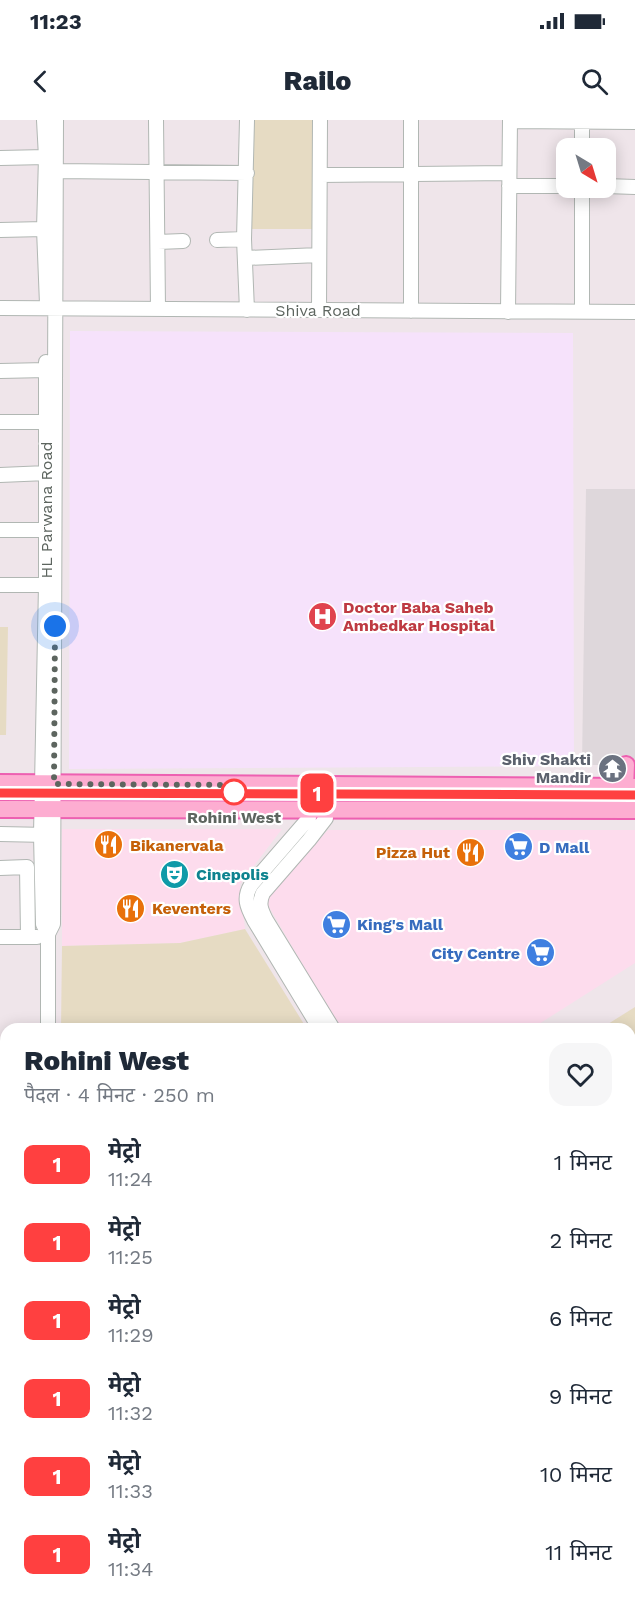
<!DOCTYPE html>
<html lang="hi">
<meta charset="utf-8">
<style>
:root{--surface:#fff;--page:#f6f6f7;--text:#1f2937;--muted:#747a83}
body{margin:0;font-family:"Work Sans","Noto Sans Devanagari",sans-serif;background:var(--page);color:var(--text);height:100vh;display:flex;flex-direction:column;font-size:22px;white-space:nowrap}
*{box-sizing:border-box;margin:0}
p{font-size:20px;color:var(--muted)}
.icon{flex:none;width:33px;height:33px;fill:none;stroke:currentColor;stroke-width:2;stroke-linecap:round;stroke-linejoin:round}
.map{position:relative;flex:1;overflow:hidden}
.drawer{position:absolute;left:0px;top:903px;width:636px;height:584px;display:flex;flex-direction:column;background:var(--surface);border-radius:18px 18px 0 0;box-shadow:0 3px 15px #0003}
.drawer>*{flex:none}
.badge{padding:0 12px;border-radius:9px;font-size:21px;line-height:39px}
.needle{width:39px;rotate:142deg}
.buttons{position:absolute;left:556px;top:18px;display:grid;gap:12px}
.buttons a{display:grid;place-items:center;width:60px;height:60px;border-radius:12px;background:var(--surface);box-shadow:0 3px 15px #0003;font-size:30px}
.you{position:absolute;width:30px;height:30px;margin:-15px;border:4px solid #fff;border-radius:50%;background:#1a73e8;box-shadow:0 0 0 9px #1a73e833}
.map>.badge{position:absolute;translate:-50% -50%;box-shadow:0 0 0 3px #fff}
.round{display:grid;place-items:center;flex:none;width:63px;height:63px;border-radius:18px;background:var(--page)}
.head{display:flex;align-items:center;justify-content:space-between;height:102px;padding:0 24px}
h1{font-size:28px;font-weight:800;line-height:45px}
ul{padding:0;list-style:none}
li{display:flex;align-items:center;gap:18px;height:78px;padding:0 24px}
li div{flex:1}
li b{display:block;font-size:22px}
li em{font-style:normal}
li .badge{min-width:66px;font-weight:700;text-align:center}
.status{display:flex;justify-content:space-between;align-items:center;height:42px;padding:0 30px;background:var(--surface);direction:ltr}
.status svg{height:16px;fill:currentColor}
header{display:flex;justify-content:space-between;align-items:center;height:78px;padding:0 24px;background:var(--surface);font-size:27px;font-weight:800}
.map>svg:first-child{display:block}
.commercial{fill:#fddced}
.industrial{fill:#ded7db}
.medical{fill:#f6e2fb}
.green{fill:#e6dbc3}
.water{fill:#a8fdb4}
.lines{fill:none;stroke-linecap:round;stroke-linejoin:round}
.minor-casing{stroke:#b1b7b3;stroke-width:16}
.major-casing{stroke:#ed60b1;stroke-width:20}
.minor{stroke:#fff;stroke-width:14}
.major{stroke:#fdadd1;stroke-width:16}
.rail-casing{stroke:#b0b1b0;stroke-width:5}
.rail{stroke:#fff;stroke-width:3;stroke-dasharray:9;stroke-linecap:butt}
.line-casing{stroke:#fff;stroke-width:14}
.line{stroke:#ff4040;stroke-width:9}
.walk{stroke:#5d655f;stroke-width:6;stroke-dasharray:0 10.8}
.stop-dot{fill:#fff;stroke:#ff4040;stroke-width:3}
.labels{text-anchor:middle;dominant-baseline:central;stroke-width:4.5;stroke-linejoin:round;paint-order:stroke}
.street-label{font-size:16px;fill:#5d655f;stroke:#fff}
.health-label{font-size:16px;font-weight:bold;fill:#be3a42;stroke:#fff;text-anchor:start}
.worship-label{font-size:16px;font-weight:bold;fill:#5b616d;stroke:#fff;text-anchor:end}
.stop-label{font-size:16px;font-weight:bold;fill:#5d655f;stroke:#fff}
.food-label{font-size:16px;font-weight:bold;fill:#c56008;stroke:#fff;text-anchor:start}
.shop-label{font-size:16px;font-weight:bold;fill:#366cbe;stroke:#fff;text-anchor:start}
.culture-label{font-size:16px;font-weight:bold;fill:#0d838f;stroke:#fff;text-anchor:start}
</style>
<div class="status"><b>11:23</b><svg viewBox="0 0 49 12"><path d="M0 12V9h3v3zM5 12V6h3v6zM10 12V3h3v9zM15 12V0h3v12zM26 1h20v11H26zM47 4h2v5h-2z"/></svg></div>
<header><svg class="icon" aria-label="back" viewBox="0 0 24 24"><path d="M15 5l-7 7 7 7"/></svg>Railo<svg class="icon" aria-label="search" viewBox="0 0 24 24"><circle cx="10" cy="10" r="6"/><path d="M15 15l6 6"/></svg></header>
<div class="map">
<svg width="635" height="1486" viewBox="0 0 635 1486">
<rect width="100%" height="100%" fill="#efe5ea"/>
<path class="commercial" d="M62,709H282L240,764L245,809L180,823L62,826Z
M328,710H635V843L531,909H340L265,780Z"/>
<path class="industrial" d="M586,369H635V645H582Z"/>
<path class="medical" d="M70,211L573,213L574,646L69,649Z"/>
<path class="green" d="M252,0H314V109H252Z
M0,507H8L6,615H0Z
M245,809L307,909H61L62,826L180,823Z
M635,887V1144H630V909H600Z
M630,1171H635V1486H64V1480H630Z"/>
<path class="water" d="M343,1481V1480L432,1481L430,1486H341Z"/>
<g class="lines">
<defs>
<path id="minor" d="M44,0L46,37L44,109L47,184
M156,0L158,189
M247,0L244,119L247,190
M411,0V191
M510,1L635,2
M582,2V28
M0,38L46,37
M56,51L247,53
M320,55L509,53
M509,66H567
M606,66L635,67
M582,68V191
M0,110L44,109
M217,120L244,119
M158,122L183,121
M245,138L319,135
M0,188L635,192
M319,190L320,0
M508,192L510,0
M46,242V465L41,715L43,804L48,814
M0,251L46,250
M0,302H45
M0,355L47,353
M0,410H45
M0,465H46
M309,698L251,765C243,778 247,787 254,800L320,909
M326,698L309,720L263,773C258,784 261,790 266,800L333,909
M0,714L47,715
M0,748L27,747L28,817
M0,817H37
M48,909V814L53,804L56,0
M0,1066L6,1065
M630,1156H635
M630,1167H635
M0,1452H6
M57,1480L58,1486
M46,1486V1480"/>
<path id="major" d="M0,663L635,667
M625,667L626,645
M0,689L635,690"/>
</defs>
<use href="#minor" class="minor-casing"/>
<use href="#major" class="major-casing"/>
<use href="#minor" class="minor"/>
<use href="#major" class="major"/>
<defs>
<path id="rail" d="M0,673L635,675"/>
</defs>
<use href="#rail" class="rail-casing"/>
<use href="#rail" class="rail"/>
</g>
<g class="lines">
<defs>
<path id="line" d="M0,673L635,675"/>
</defs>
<use href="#line" class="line-casing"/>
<use href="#line" class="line"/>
<path class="walk" d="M55,506L54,664L232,665L234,672"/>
</g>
<defs>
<symbol id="hospital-disc" viewBox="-11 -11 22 22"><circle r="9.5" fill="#e0444e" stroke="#fff"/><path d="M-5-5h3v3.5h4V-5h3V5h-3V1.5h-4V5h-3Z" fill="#fff"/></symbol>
<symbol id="temple-disc" viewBox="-11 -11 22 22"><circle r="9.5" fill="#6b7280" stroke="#fff"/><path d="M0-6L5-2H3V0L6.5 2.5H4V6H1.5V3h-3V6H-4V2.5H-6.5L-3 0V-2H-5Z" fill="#fff"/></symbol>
<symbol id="restaurant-disc" viewBox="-11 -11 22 22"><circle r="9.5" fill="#e8710a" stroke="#fff"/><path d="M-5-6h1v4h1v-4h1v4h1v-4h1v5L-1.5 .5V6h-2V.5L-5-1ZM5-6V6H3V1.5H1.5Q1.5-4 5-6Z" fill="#fff"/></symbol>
<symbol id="supermarket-disc" viewBox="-11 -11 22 22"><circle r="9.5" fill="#3f7fe0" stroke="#fff"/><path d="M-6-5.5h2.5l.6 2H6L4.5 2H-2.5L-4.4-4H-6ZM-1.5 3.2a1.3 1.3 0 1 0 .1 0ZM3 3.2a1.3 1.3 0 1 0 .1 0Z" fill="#fff"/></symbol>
<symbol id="theatre-disc" viewBox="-11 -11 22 22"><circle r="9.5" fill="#0f9aa8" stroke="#fff"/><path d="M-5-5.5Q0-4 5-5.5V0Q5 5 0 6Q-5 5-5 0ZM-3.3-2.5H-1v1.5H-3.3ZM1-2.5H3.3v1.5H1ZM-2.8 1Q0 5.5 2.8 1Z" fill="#fff"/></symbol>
</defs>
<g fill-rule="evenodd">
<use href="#hospital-disc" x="306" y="480" width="33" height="33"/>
<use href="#temple-disc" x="596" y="632" width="33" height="33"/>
<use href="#restaurant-disc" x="92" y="708" width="33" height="33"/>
<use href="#supermarket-disc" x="502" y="710" width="33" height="33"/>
<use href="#restaurant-disc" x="454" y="716" width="33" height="33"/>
<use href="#theatre-disc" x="158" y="738" width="33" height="33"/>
<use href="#restaurant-disc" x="114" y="772" width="33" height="33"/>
<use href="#supermarket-disc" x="320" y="788" width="33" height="33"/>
<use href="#supermarket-disc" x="524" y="816" width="33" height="33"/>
</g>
<circle class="stop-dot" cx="234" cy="672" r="12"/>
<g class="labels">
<g class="street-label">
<text x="318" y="190">Shiva Road</text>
<text transform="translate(46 390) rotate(-90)">HL Parwana Road</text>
</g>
<g class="health-label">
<text x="343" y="487">Doctor Baba Saheb<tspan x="343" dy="18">Ambedkar Hospital</tspan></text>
</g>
<g class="worship-label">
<text x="591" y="639">Shiv Shakti<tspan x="591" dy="18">Mandir</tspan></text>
</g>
<g class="stop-label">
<text x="234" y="697">Rohini West</text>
</g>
<g class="food-label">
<text x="130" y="725">Bikanervala</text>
<text x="450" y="732" text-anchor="end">Pizza Hut</text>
<text x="152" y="788">Keventers</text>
</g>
<g class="shop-label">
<text x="539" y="727">D Mall</text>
<text x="357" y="804">King's Mall</text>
<text x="520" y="833" text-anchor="end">City Centre</text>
</g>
<g class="culture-label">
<text x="196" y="754">Cinepolis</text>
</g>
</g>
</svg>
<div class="buttons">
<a><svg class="needle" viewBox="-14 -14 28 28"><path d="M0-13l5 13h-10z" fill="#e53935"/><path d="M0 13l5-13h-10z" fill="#747a83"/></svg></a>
</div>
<div class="you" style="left:55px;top:506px"></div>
<b class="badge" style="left:317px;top:673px;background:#ff4040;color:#fff">1</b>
<section class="drawer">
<div class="head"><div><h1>Rohini West</h1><p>पैदल · 4 मिनट · 250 m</p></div><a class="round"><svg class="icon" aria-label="heart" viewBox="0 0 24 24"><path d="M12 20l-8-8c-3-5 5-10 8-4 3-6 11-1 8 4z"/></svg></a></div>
<ul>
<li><span class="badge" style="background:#ff4040;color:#fff">1</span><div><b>मेट्रो</b><p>11:24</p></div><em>1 मिनट</em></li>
<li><span class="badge" style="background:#ff4040;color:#fff">1</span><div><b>मेट्रो</b><p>11:25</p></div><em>2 मिनट</em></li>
<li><span class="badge" style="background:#ff4040;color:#fff">1</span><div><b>मेट्रो</b><p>11:29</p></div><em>6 मिनट</em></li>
<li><span class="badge" style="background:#ff4040;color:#fff">1</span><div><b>मेट्रो</b><p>11:32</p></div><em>9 मिनट</em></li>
<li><span class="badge" style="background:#ff4040;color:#fff">1</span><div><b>मेट्रो</b><p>11:33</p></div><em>10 मिनट</em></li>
<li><span class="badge" style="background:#ff4040;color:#fff">1</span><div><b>मेट्रो</b><p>11:34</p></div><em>11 मिनट</em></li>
</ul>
</section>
</div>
